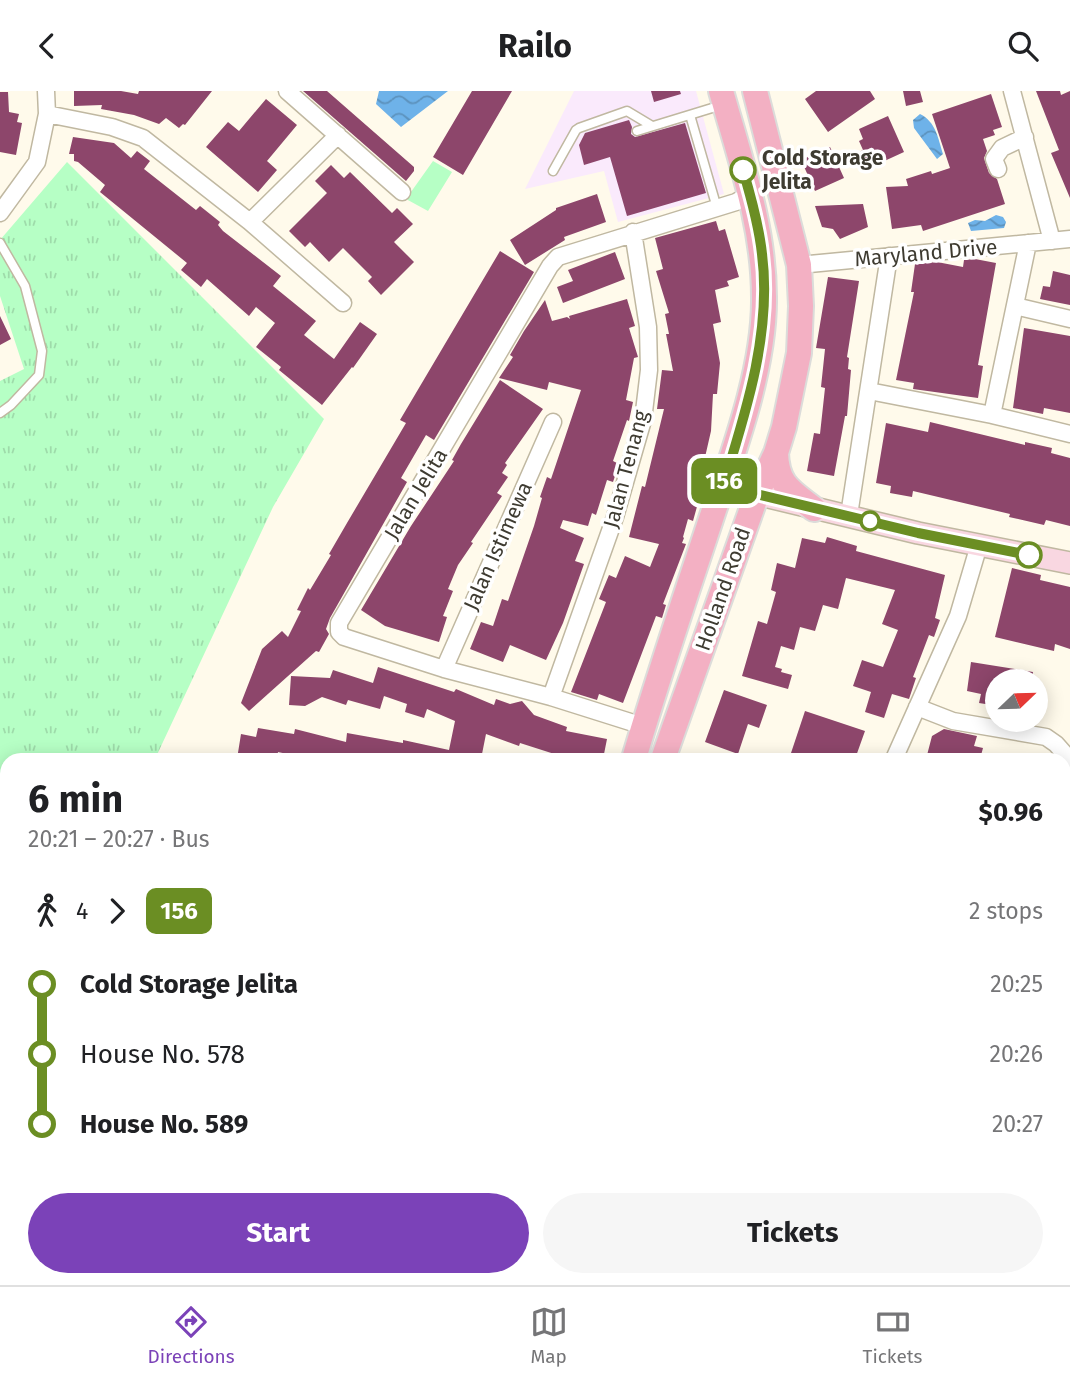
<!DOCTYPE html>
<meta charset="utf-8">
<style>
:root{--surface:#fff;--page:#f6f6f6;--text:#202124;--muted:#757577;--line:#e0e0e0;--accent:#7b42b8}
body{margin:0;font-family:"Fira Sans",sans-serif;background:var(--page);color:var(--text);height:100vh;display:flex;flex-direction:column;font-size:26px;white-space:nowrap}
*{box-sizing:border-box;margin:0}
p{font-size:23px;color:var(--muted)}
.icon{flex:none;width:38px;height:38px;fill:none;stroke:currentColor;stroke-width:2;stroke-linecap:round;stroke-linejoin:round}
.map{position:relative;flex:1;overflow:hidden}
.details{position:absolute;left:0px;top:662px;width:1071px;height:534px;display:flex;flex-direction:column;background:var(--surface);border-radius:21px 21px 0 0;box-shadow:0 4px 18px #0003}
.details>*{flex:none}
.badge{padding:0 14px;border-radius:10px;font-size:24px;line-height:46px}
.needle{width:46px;rotate:67deg}
.buttons{position:absolute;left:985px;top:578px;display:grid;gap:14px}
.buttons a{display:grid;place-items:center;width:63px;height:63px;border-radius:50%;background:var(--surface);box-shadow:0 4px 18px #0003;font-size:35px}
.map>.badge{position:absolute;translate:-50% -50%;box-shadow:0 0 0 4px #fff}
.legs{display:flex;align-items:center;gap:10px;height:77px;padding:0 28px;font-size:23px}
.legs p{margin-inline-start:auto}
.overview{display:flex;align-items:center;justify-content:space-between;height:119px;padding:0 28px}
h1{font-size:38px;font-weight:700;line-height:52px}
.cta{display:flex;gap:14px;margin-top:auto;padding:14px 28px}
.cta a{flex:1;height:80px;border-radius:42px;background:var(--accent);color:#fff;font-size:28px;font-weight:700;line-height:80px;text-align:center}
.cta a+a{background:var(--page);color:var(--text)}
ul{padding:0 28px;list-style:none}
li{display:flex;align-items:center;gap:24px;height:70px;font-size:26px}
li i{display:grid;place-items:center;width:10px;height:100%;margin:0 9px;background:currentColor}
li i::after{content:'';width:18px;height:18px;margin:-9px;border:5px solid;border-radius:50%;background:var(--surface)}
li p{margin-inline-start:auto}
li:first-child i{background:linear-gradient(#0000 50%,currentColor 0)}
li:last-child i{background:linear-gradient(currentColor 50%,#0000 0)}
header{display:flex;justify-content:space-between;align-items:center;height:91px;padding:0 28px;background:var(--surface);font-size:32px;font-weight:700}
.menu{display:flex;justify-content:space-around;align-items:center;height:98px;border-top:2px solid var(--line);background:var(--surface);font-size:19px;color:var(--muted)}
.menu a{display:grid;justify-items:center;gap:4px}
.menu .current{color:var(--accent)}
.map>svg:first-child{display:block}
.commercial{fill:#faeafc}
.grass{fill:url(#grass-tufts)}
.green{fill:#b6ffc5}
.water{fill:url(#water-waves)}
.building{fill:#8d466b}
.lines{fill:none;stroke-linecap:round;stroke-linejoin:round}
.service-casing{stroke:#c0b8a1;stroke-width:11}
.minor-casing{stroke:#c0b8a1;stroke-width:19}
.secondary-casing{stroke:#c0b8a1;stroke-width:24}
.primary-casing{stroke:#dcdcda;stroke-width:28}
.service{stroke:#fff;stroke-width:8}
.minor{stroke:#fff;stroke-width:16}
.secondary{stroke:#f9d7e1;stroke-width:21}
.primary{stroke:#f3b0c3;stroke-width:24}
.line-1-casing{stroke:#fff;stroke-width:16}
.line-1{stroke:#6b8e23;stroke-width:10}
.stop-1-dot{fill:#fff;stroke:#6b8e23;stroke-width:3.5}
.labels{text-anchor:middle;dominant-baseline:central;stroke-width:7;stroke-linejoin:round;paint-order:stroke}
.stop-label{font-size:21px;font-weight:bold;fill:#3e3b31;stroke:#fff;text-anchor:start}
.street-label{font-size:21px;fill:#3e3b31;stroke:#fff}
</style>
<header><svg class="icon" aria-label="back" viewBox="0 0 24 24"><path d="M15 5l-7 7 7 7"/></svg>Railo<svg class="icon" aria-label="search" viewBox="0 0 24 24"><circle cx="10" cy="10" r="6"/><path d="M15 15l6 6"/></svg></header>
<div class="map">
<svg width="1070" height="1194" viewBox="0 0 1070 1194">
<defs>
<pattern id="grass-tufts" width="24" height="20" patternUnits="userSpaceOnUse" patternTransform="scale(1.75)"><rect width="24" height="20" fill="#b6ffc5"/><path d="M3 7l-1-3M5 7V3M7 7l1-3M15 17l-1-3M17 17v-4M19 17l1-3" fill="none" stroke="#9edbaa"/></pattern>
<pattern id="water-waves" width="16" height="10" patternUnits="userSpaceOnUse" patternTransform="scale(1.75)"><rect width="16" height="10" fill="#6eb2e9"/><path d="M0 5q4-4 8 0t8 0" fill="none" stroke="#5c92bd"/></pattern>
</defs>
<rect width="100%" height="100%" fill="#fffaeb"/>
<path class="commercial" d="M574,0H696L724,103L618,131L604,80L525,98Z"/>
<path class="grass" d="M67,71L324,328L273,416L155,668H7V820L0,811V290L24,278L0,205V149Z"/>
<path class="green" d="M433,70L452,81L428,120L406,108Z
M0,1137L7,1146V1171L0,1176Z"/>
<path class="water" d="M379,0H448L401,36L376,13Z
M920,23C936,31 938,47 943,63L937,68L914,37L913,29Z
M996,124L1003,126L1006,131L1004,137L971,140L968,132L975,129L985,130Z"/>
<path class="building" d="M74,0H121L138,3L139,0H212L185,34L183,33L179,37L166,27L159,33L134,24L101,18L102,14L74,15Z
M303,0H327L414,76V80L406,90Z
M472,0H512L463,84L433,66Z
M651,0H680L681,3L654,11Z
M816,0H870L875,8L828,41L805,8Z
M903,0H920L923,11L906,15Z
M1036,0H1060L1061,4L1070,0V107L1051,62L1059,59Z
M0,1H8L9,21L19,23L17,31L22,32L16,64L0,61Z
M991,3L1002,36L993,39L995,44L983,48L987,60L984,67L989,82L997,88L1005,113L923,140L921,134L892,138L886,96L908,95L906,88L931,80L932,83L950,77L932,23Z
M266,8L297,34L267,70L277,79L258,101L206,56L228,31L239,40Z
M888,25L904,61L867,78L859,61L863,59L859,50L863,48L859,38Z
M629,29L632,36L631,43L635,46L685,32L706,102L627,125L610,66L584,74L579,54L585,42Z
M73,46L114,52L131,67L137,60L150,70L144,78L196,119L200,115L220,131L218,134L223,140L281,185L273,195L316,230L304,244L334,268L360,231L377,243L353,277L352,276L322,314L279,279L281,276L256,256L275,232L256,216L249,225L207,188L201,196L181,179L187,172L100,101L105,94L78,71L74,70V63H69Z
M830,56L844,87L815,100L801,69Z
M331,74L344,87L350,81L392,122L397,117L413,133L394,151L414,171L381,204L368,190L372,186L343,157L329,171L310,151L305,156L289,140L327,102L315,90Z
M597,103L606,131L564,146L565,149L525,174L510,149L556,119V117Z
M863,113L868,136L840,148L833,138L822,136L815,115Z
M716,130L719,140L725,138L739,186L727,190L729,195L715,199L721,231L713,233L720,272L717,303H713L711,340L703,375L705,376L698,412L693,430L688,428L683,446L684,447L682,452L686,453L663,513L666,514L662,527L656,525L623,612L599,603L597,609L571,601L606,511L599,508L609,484L616,487L625,465L650,476L659,453L629,446L642,395L645,396L664,318H657L662,279L673,280L666,243H669L665,223L669,222L656,180L663,178L655,147Z
M500,160L534,181L434,349L426,344L401,387L407,391L330,527L326,538L329,543L319,561L316,560L249,620L241,612L262,558L282,540L288,546L301,520L297,519L308,497L310,499L331,464L329,463L347,432L406,332L400,329Z
M615,161L625,188L563,212L557,196L573,190L568,179Z
M975,168L996,172L978,274L983,275L978,307L913,298L914,292L896,289L914,201H911L915,173L937,171L963,176L964,169Z
M1053,180L1070,184V214L1040,208L1043,195L1050,196Z
M828,186L859,190L847,266L849,267L848,278L851,279L847,325H845L834,385L807,380L814,342L820,343L825,297L821,296L825,258L816,257Z
M627,208L635,235L629,237L638,266L634,267L626,309L633,311L629,330L627,329L613,370L619,373L613,391L607,389L596,424L592,422L588,435L563,429L560,437L584,447L575,470L584,473L563,532L546,569L510,554L503,571L470,558L481,531L493,535L502,508L508,510L534,435L542,407L540,406L547,386L551,388L581,299L549,291L547,299L499,287L513,266L510,264L524,240L545,209L552,230L567,226L570,228L569,225Z
M0,225L11,248L0,254Z
M1024,237L1070,245V322L1044,317L1043,323L1013,317Z
M500,289L543,318L505,372L507,374L502,382L508,386L497,402L502,405L471,451L473,452L458,474L448,498L453,500L443,525L447,526L439,551L385,535L361,519L411,435L454,370L452,369L461,353Z
M930,331L1025,354V351L1052,357L1051,362L1070,367V435L1046,429L1044,434L1009,426L1010,423L913,400L912,406L890,402L891,395L876,392L886,332L928,341Z
M827,446L857,455L856,460L945,484L935,527L940,529L934,546L929,544L913,586L916,587L909,608L892,603L884,627L865,621L871,601L853,595L862,569L883,576L898,539L882,533L895,499L846,487L838,518L823,514L815,540L800,536L794,559L781,555L775,576L782,578L781,581L792,584L788,598L742,585L758,530L767,533L776,501L771,499L777,472L795,477L802,447L825,452Z
M1012,477L1041,484L1040,489L1070,496V558L1055,553L1054,560L995,546Z
M971,571L1033,581L1032,590H998V615L979,612L981,603L967,600Z
M378,576L454,601L456,598L494,614L496,608L510,613L522,610L534,624L567,636L566,640L607,648L603,668H570L520,652L519,655L486,643L481,668H310L278,661L277,668H237L241,643L256,646L258,637L294,643L295,638L346,651L347,642L403,652V649L449,659L455,630L427,618L424,627L405,621L407,613L384,605L380,618L348,609L346,614L322,606L305,615L289,614L291,585L330,587L333,579L373,592Z
M724,599L767,614L759,637L748,633L738,663L705,651Z
M805,620L865,640L855,668H815L806,665L805,668H789Z
M944,638L977,645L974,655L983,657L980,668H926L932,645Z"/>
<g class="lines">
<defs>
<path id="service" d="M690,24L717,117
M637,40L722,14
M553,80L576,39L579,37L627,20L652,35
M0,152L25,195L42,260L39,284L11,314L0,322"/>
<path id="minor" d="M287,0L402,101
M1012,0L1052,150
M47,23L112,36L143,47L250,131L343,212
M998,78L994,68L1002,57L1025,46
M0,122L37,71L47,23L46,0
M250,131L338,44
M799,174L1070,148
M1015,215L1070,228
M869,300L992,324L1070,343
M992,324L1028,152
M849,424L889,165
M444,578L553,331
M551,606L615,426L643,329L649,279L648,236L633,141
M917,616L953,630L1046,646L1056,653L1070,669
M643,635L551,606L444,578L344,546L339,541V532L550,175L558,166L736,111L750,103
M894,668L958,525L979,454
M1064,929L1070,905
M1064,1121L1070,1123
M315,1188L328,1194
M890,1188L894,1194
M181,1194L182,1188
M273,1194L274,1188"/>
<path id="secondary" d="M723,395L918,442L1070,472"/>
<path id="primary" d="M776,362C777,394 791,400 814,418
M634,668C658,585 686,504 713,422C735,357 765,275 764,206C764,135 740,68 721,0
M663,668L757,403L776,362L784,336L799,262L801,215L799,174L755,0
M440,1194L442,1188
M471,1194L472,1188"/>
</defs>
<use href="#service" class="service-casing"/>
<use href="#minor" class="minor-casing"/>
<use href="#secondary" class="secondary-casing"/>
<use href="#primary" class="primary-casing"/>
<use href="#service" class="service"/>
<use href="#minor" class="minor"/>
<use href="#secondary" class="secondary"/>
<use href="#primary" class="primary"/>
</g>
<g class="lines">
<defs>
<path id="line-1" d="M743,79C751,106 759,134 762,163C772,241 746,321 723,395L918,442L1029,464"/>
</defs>
<use href="#line-1" class="line-1-casing"/>
<use href="#line-1" class="line-1"/>
</g>
<g class="stop-1-dot">
<circle cx="743" cy="79" r="12"/>
<circle cx="870" cy="430" r="9"/>
<circle cx="1029" cy="464" r="12"/>
</g>
<g class="labels">
<g class="stop-label">
<text x="762" y="67">Cold Storage<tspan x="762" dy="24">Jelita</tspan></text>
</g>
<g class="street-label">
<text transform="translate(926 162) rotate(-5)">Maryland Drive</text>
<text transform="translate(626 378) rotate(-75)">Jalan Tenang</text>
<text transform="translate(416 403) rotate(-59)">Jalan Jelita</text>
<text transform="translate(498 455) rotate(-66)">Jalan Istimewa</text>
<text transform="translate(723 498) rotate(-71)">Holland Road</text>
</g>
</g>
</svg>
<div class="buttons">
<a><svg class="needle" viewBox="-14 -14 28 28"><path d="M0-13l5 13h-10z" fill="#e53935"/><path d="M0 13l5-13h-10z" fill="#757577"/></svg></a>
</div>
<b class="badge" style="left:724px;top:390px;background:#6b8e23;color:#fff">156</b>
<section class="details">
<div class="overview"><div><h1>6 min</h1><p>20:21 – 20:27 · Bus</p></div><b>$0.96</b></div>
<div class="legs"><svg class="icon" aria-label="walk" viewBox="0 0 24 24"><circle cx="13" cy="4" r="2"/><path d="M13 8l-2 6 4 7M11 14l-3 7M7 12l3-4h3l4 4"/></svg>4<svg class="icon" aria-label="forward" viewBox="0 0 24 24"><path d="M9 5l7 7-7 7"/></svg><b class="badge" style="background:#6b8e23;color:#fff">156</b><p>2 stops</p></div>
<ul>
<li><i style="color:#6b8e23"></i><b>Cold Storage Jelita</b><p>20:25</p></li>
<li><i style="color:#6b8e23"></i><span>House No. 578</span><p>20:26</p></li>
<li><i style="color:#6b8e23"></i><b>House No. 589</b><p>20:27</p></li>
</ul>
<div class="cta"><a>Start</a><a>Tickets</a></div>
</section>
</div>
<nav class="menu">
<a class="current"><svg class="icon" aria-label="directions" viewBox="0 0 24 24"><path d="M12 3l9 9-9 9-9-9zM9 14v-3h6M13 9l2 2-2 2"/></svg>Directions</a>
<a><svg class="icon" aria-label="map" viewBox="0 0 24 24"><path d="M3 6l6-2 6 2 6-2v14l-6 2-6-2-6 2zM9 4v14M15 6v14"/></svg>Map</a>
<a><svg class="icon" aria-label="tickets" viewBox="0 0 24 24"><path d="M3 7h18v10H3zM15 7v10"/></svg>Tickets</a>
</nav>
